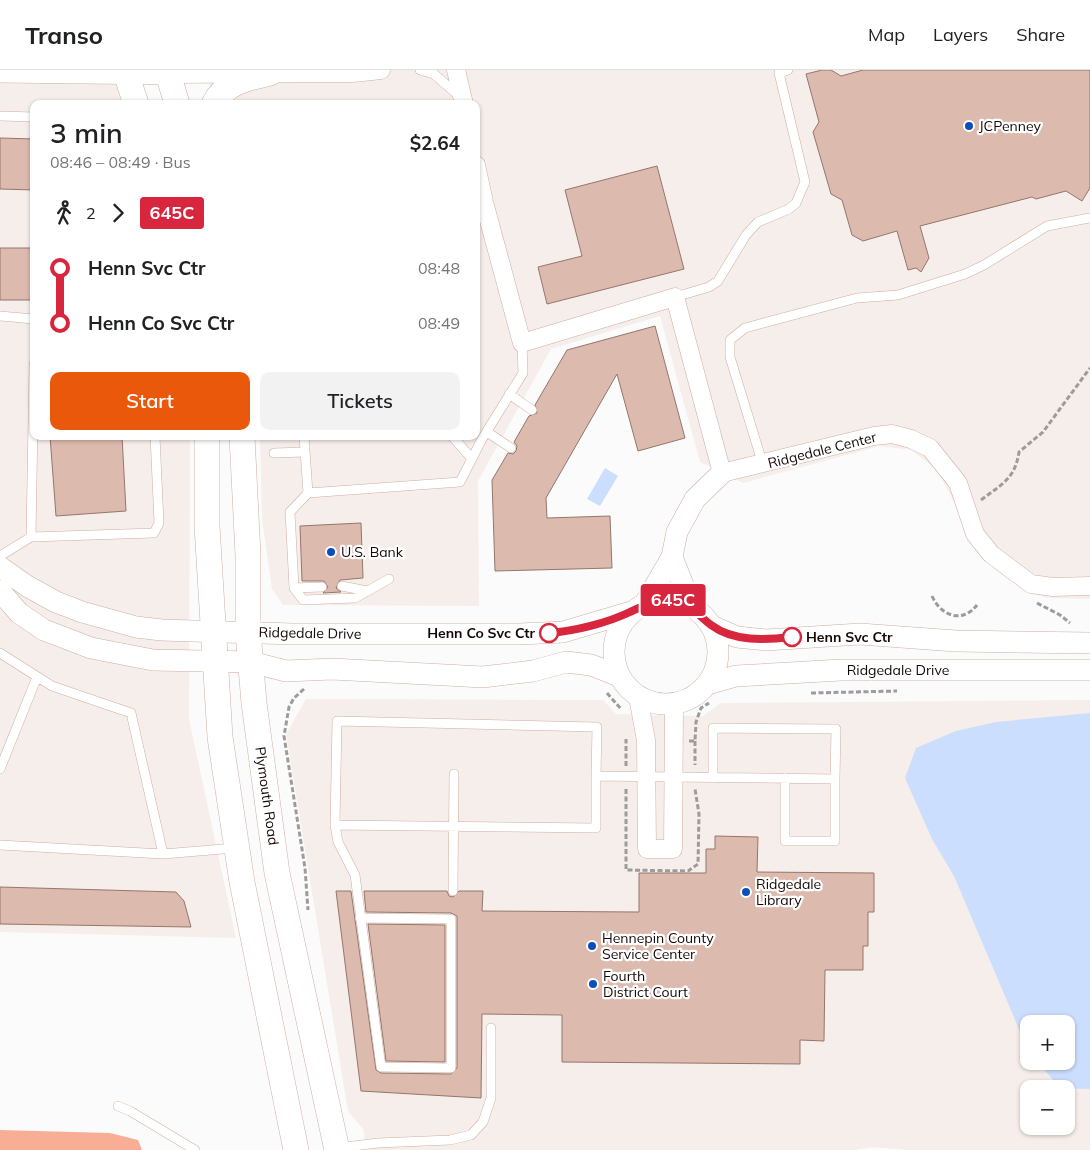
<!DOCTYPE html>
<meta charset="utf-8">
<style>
:root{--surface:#fff;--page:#f2f2f2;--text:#202124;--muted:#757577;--line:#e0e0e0;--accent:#ea580c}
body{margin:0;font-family:Mulish,sans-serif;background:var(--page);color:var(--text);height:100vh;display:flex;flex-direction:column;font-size:19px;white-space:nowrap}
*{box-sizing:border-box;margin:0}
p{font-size:16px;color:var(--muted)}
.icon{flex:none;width:28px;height:28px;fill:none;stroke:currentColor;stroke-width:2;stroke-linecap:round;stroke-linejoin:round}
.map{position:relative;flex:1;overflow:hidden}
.details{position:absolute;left:30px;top:30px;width:450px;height:340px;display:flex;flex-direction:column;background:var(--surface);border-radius:10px;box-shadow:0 1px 4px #0004}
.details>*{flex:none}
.badge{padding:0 10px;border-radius:4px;font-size:18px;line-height:32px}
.fabs{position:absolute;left:1020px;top:945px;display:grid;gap:10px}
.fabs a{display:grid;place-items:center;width:55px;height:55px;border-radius:10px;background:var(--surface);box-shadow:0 1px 4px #0004;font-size:25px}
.map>.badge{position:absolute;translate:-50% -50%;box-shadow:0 0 0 2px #fff}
.legs{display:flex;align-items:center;gap:8px;height:55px;padding:0 20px;font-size:16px}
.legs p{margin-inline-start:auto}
.headline{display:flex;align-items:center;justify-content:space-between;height:85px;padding:0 20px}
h1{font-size:28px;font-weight:600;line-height:38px}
.cta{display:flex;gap:10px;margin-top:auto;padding:10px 20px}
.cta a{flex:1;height:58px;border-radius:10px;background:var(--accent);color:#fff;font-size:20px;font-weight:600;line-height:58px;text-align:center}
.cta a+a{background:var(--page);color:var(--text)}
ul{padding:0 20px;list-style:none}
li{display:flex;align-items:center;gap:18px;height:55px;font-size:19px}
li i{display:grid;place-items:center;width:8px;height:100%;margin:0 6px;background:currentColor}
li i::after{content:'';width:12px;height:12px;margin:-6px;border:4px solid;border-radius:50%;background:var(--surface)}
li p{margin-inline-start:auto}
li:first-child i{background:linear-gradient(#0000 50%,currentColor 0)}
li:last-child i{background:linear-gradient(currentColor 50%,#0000 0)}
header{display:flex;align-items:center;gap:30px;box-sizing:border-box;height:70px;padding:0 25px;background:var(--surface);border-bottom:1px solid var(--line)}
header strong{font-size:24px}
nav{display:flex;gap:28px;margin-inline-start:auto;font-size:18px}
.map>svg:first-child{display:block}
.built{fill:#f6eeea;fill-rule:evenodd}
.forest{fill:#f8ae94}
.water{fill:#cbdefd}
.building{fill:#dcbaae;stroke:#95766b}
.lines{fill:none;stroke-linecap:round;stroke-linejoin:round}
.service-casing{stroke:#cfaea2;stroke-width:10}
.minor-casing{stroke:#cfaea2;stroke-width:19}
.tertiary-casing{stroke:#cfaea2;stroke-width:22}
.secondary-casing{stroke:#cfaea2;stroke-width:26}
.path{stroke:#9f9b9a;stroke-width:3;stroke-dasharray:5 2.5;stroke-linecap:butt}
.service{stroke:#fff;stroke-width:9}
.minor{stroke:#fff;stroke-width:18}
.tertiary{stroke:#fff;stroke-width:21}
.secondary{stroke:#fff;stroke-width:25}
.line-1-casing{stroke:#fff;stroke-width:11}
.line-1{stroke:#d7263d;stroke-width:8}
.poi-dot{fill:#0b4fb9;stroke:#fff;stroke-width:2}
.stop-1-dot{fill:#fff;stroke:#d7263d;stroke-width:2.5}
.labels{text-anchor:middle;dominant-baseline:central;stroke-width:4.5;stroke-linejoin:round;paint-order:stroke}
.poi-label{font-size:14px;fill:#130805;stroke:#fff;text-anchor:start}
.street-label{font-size:14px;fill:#130805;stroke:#fff}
.stop-label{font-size:14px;font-weight:bold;fill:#130805;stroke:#fff;text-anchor:end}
</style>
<header>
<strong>Transo</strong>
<nav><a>Map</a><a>Layers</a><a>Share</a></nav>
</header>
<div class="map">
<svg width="1090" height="1080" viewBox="0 0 1090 1080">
<rect width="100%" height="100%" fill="#fbfbfb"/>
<path class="built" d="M0,0L113,3L122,34H34V366H190L189,649L236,868L0,862Z
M205,0H1090V529L1047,528L1025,521L983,489L968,467L954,432L937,400L911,380L880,376L743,413L700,392L660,246L551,279L478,411L479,536L283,535L272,519L262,449L260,366H476V34H216Z
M306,629L603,630L616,644L703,646L721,633L1090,630V1080H908L873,1077L855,1080H367L363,1059L348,1041L286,664ZM1029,954H1066V991H1029ZM1029,1019H1066V1056H1029Z"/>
<path class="forest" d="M0,1060L110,1063L138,1070L142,1080H0Z"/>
<path class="water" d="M605,398L618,406L600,436L587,429Z
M1090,643V1019L1060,1018L1037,991H1066V954H1029V981L1027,978L954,806L932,769L905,708L916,678L956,661L996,652Z"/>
<path class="building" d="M822,0H831L841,6L863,0H1090V118L1082,131L1066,121L1036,129L1032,127L920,156L929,188L921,202L916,198L908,200L897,161L863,171L852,165L842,130L831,124L813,62L819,52L806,4Z
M0,68L34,69V120L0,119Z
M657,96L684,199L547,234L538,197L582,186L565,120Z
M0,178H34V230H0Z
M655,256L685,368L638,381L617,304L546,428L547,448L610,446L612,498L495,501L492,410L508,383L513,384L516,381L517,376L514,372L529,346L537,343L535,335L567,280Z
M50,366H122L126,441L56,446Z
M361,453L363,508L340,510L336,518L341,522L323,523L328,517L324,511H302L300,456Z
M715,766L758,767L757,802L874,803V842H868V876H863V900H825L824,971L800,970V994L562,992V945L482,944L481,1028L361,1021L336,821H351L376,1000L381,1003L451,1004L457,998V846L451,843L366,842L364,821H447L449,826L453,827L459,821H483L482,841L639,842V803H706V779H715Z
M0,817L176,822L184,831L191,857L0,854Z
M368,854L445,855V992L386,991Z"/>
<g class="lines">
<defs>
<path id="service" d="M420,0L434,4L458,25
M0,46L34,47
M675,227L709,217L718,211L746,165L758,152L789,139L796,133L805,112L779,3L788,0
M0,246L34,249
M509,324L532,340
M487,362L511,378
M304,366L308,423L460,412L482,369L523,303L522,273
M452,366L472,389
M274,383L305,382
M763,395L730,287V270L745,258L857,228L898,225L965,204L984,195L1047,156L1090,148
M308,423L290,442L294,518L303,530L355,528L389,509
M31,467L34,294
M0,486L31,467L154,463L159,453L155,366
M342,516L367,521
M294,518L322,517
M0,583L52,616L131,643L163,784L235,778
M0,699L37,607
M596,706V758L335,755L337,651L597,657L596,706C676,707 755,708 835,709L836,659L713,658V708
M785,708V771H835V709
M335,755L338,772L355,805L381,997L451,998V849L360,848
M0,775L163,784
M453,821L454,704
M118,1036L130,1041L195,1080
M337,1078L378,1073L450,1070L471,1065L483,1052L491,1028V958"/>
<path id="minor" d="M456,0L464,34
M169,4L353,3L381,0
M476,95L484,132L522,273L675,227L722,403L874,366L892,364L911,369L930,378L958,413L975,464L991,484L1031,514L1053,517L1090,516
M638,627L646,670L647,779H673L674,640L679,633"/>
<path id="tertiary" d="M0,2L169,4
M672,487L691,535
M0,497L27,516L56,532L82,542L136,557L162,560L292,564H520L563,562L631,542
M0,521L19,543L44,560L91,578L153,590L251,592L286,601L332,599L483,607L533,601L566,592L591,595L619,606
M614 582a52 52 0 1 1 104 0a52 52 0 1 1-104 0Z
M644,535L672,487L677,462L695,429L722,403
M712,556L737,567L766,570L860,564L956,571L1090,573
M708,614L736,606L841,600H1090"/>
<path id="secondary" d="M125,0L136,34
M167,0L177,34
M214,34C224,12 249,8 270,3
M207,366V456L220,667L242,812L296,1080
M242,366L248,485V562L254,633L277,803L337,1080"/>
</defs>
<use href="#service" class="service-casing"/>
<use href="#minor" class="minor-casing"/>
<use href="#tertiary" class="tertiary-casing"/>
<use href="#secondary" class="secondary-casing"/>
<path class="path" d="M981,430C1002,414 1015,409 1019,382L1043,362L1090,298
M932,526C941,546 962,554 977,535
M1037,533L1060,545L1070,553
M304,619L294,628L289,637L284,666L305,798L308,840
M607,623L621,639
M811,623L897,621
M689,671H695L696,652L701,638L709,633
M695,671V695
M626,696V669
M626,719V800L688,801L698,794L699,744L695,719"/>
<use href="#service" class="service"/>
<use href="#minor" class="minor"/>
<use href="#tertiary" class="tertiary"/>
<use href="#secondary" class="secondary"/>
</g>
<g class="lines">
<defs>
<path id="line-1" d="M549,563C575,561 607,553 630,542C644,536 654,529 670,530C690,531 696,544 711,555C734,572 765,570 792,567"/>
</defs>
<use href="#line-1" class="line-1-casing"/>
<use href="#line-1" class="line-1"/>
</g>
<g class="poi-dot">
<circle cx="969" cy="56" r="5"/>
<circle cx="331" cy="482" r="5"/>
<circle cx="746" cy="822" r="5"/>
<circle cx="592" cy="876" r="5"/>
<circle cx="593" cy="914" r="5"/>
</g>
<g class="stop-1-dot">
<circle cx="549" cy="563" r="9"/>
<circle cx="792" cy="567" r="9"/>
</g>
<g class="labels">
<g class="poi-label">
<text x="979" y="56">JCPenney</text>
<text x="341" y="482">U.S. Bank</text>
<text x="756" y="814">Ridgedale<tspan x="756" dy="16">Library</tspan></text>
<text x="602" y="868">Hennepin County<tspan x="602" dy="16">Service Center</tspan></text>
<text x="603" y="906">Fourth<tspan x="603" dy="16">District Court</tspan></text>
</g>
<g class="street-label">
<text transform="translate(822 380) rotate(-14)">Ridgedale Center</text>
<text transform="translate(310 563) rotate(1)">Ridgedale Drive</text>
<text x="898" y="600">Ridgedale Drive</text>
<text transform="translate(267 726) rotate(82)">Plymouth Road</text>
</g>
<g class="stop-label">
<text x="535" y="563">Henn Co Svc Ctr</text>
<text x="806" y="567" text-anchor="start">Henn Svc Ctr</text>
</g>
</g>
</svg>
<div class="fabs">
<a>+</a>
<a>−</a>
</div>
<b class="badge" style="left:673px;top:530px;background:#d7263d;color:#fff">645C</b>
<section class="details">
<div class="headline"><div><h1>3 min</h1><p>08:46 – 08:49 · Bus</p></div><b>$2.64</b></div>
<div class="legs"><svg class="icon" aria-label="walk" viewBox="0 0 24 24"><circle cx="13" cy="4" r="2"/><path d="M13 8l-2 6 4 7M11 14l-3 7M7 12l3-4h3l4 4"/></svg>2<svg class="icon" aria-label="forward" viewBox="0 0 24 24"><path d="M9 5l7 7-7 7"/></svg><b class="badge" style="background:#d7263d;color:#fff">645C</b></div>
<ul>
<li><i style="color:#d7263d"></i><b>Henn Svc Ctr</b><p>08:48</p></li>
<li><i style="color:#d7263d"></i><b>Henn Co Svc Ctr</b><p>08:49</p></li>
</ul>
<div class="cta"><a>Start</a><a>Tickets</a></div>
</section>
</div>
